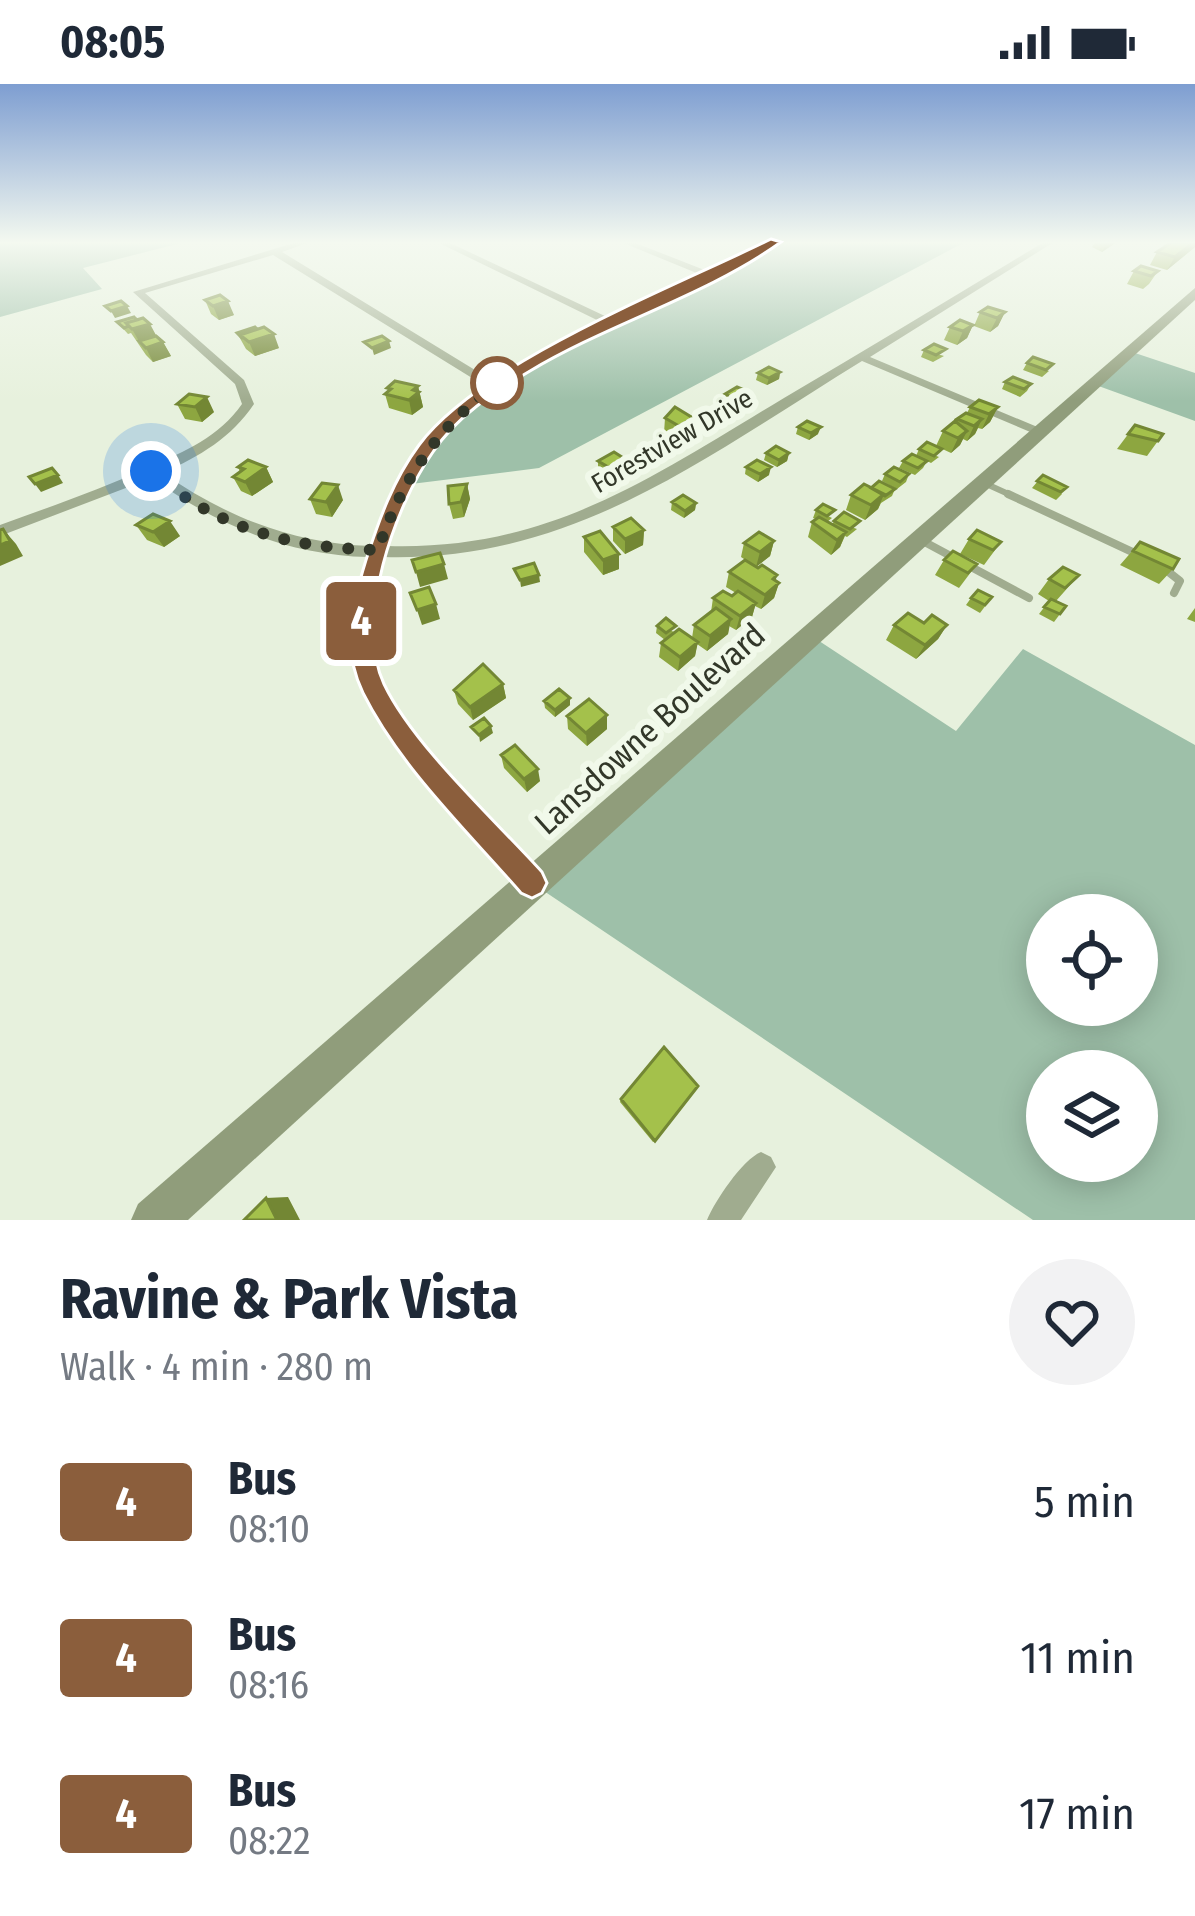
<!DOCTYPE html>
<meta charset="utf-8">
<style>
:root{--surface:#fff;--page:#f2f2f3;--text:#1f2937;--muted:#747a83}
body{margin:0;font-family:"Fira Sans Condensed",sans-serif;background:var(--page);color:var(--text);height:100vh;display:flex;flex-direction:column;font-size:45px;white-space:nowrap}
*{box-sizing:border-box;margin:0}
p{font-size:39px;color:var(--muted)}
.icon{flex:none;width:66px;height:66px;fill:none;stroke:currentColor;stroke-width:2;stroke-linecap:round;stroke-linejoin:round}
.map{position:relative;height:1136px;overflow:hidden}
.details{display:flex;flex-direction:column;background:var(--surface);flex:1}
.details>*{flex:none}
.badge{padding:0 24px;border-radius:9px;font-size:42px;line-height:78px}
.buttons{position:absolute;left:1026px;top:810px;display:grid;gap:24px}
.buttons a{display:grid;place-items:center;width:132px;height:132px;border-radius:50%;background:var(--surface);box-shadow:0 6px 30px #0003;font-size:60px}
.you{position:absolute;width:60px;height:60px;margin:-30px;border:9px solid #fff;border-radius:50%;background:#1a73e8;box-shadow:0 0 0 18px #1a73e833}
.map>.badge{position:absolute;translate:-50% -50%;box-shadow:0 0 0 6px #fff}
.round{display:grid;place-items:center;flex:none;width:126px;height:126px;border-radius:63px;background:var(--page)}
.headline{display:flex;align-items:center;justify-content:space-between;height:204px;padding:0 60px}
h1{font-size:57px;font-weight:700;line-height:90px}
ul{padding:0;list-style:none}
li{display:flex;align-items:center;gap:36px;height:156px;padding:0 60px}
li div{flex:1}
li b{display:block;font-size:45px}
li em{font-style:normal}
li .badge{min-width:132px;font-weight:700;text-align:center}
.status{display:flex;justify-content:space-between;align-items:center;height:84px;padding:0 60px;background:var(--surface);direction:ltr}
.status svg{height:33px;fill:currentColor}
.map>svg:first-child{display:block}
.green{fill:#9ec0a9;fill-rule:evenodd}
.lines{fill:none;stroke-linecap:round;stroke-linejoin:round}
.lane-far1{stroke:#a0ac8f;stroke-width:6}
.lane{stroke:#a0ac8f;stroke-width:8}
.street{fill:#a0ac8f;fill-rule:evenodd}
.secondary{fill:#909d7b;fill-rule:evenodd}
.wall{fill:#8da640}
.shaded-wall{fill:#738734}
.building{fill:#a4c14b;stroke:#738734;stroke-width:3}
.line{fill:#8b5e3c;stroke:#fff;stroke-width:3}
.walk{stroke:#323729;stroke-width:12;stroke-dasharray:0 21.6}
.stop-dot{fill:#fff;stroke:#8b5e3c;stroke-width:6}
.labels{text-anchor:middle;dominant-baseline:central;stroke-width:12;stroke-linejoin:round;paint-order:stroke}
.far-street-label{font-size:27px;fill:#323729;stroke:#f1f9ea}
.street-label{font-size:33px;fill:#323729;stroke:#f1f9ea}
</style>
<div class="status"><b>08:05</b><svg viewBox="0 0 49 12"><path d="M0 12V9h3v3zM5 12V6h3v6zM10 12V3h3v9zM15 12V0h3v12zM26 1h20v11H26zM47 4h2v5h-2z"/></svg></div>
<div class="map">
<svg width="1195" height="1136" viewBox="0 0 1195 1136">
<rect width="100%" height="100%" fill="#e7f1dd"/>
<path class="green" d="M0,158H185L83,184L102,205L0,233Z
M775,158H965L539,384L403,401L457,330L528,281Z
M1129,267L1195,289V337L1093,300Z
M810,551L956,647L1023,565L1195,661V1136H1033L532,799ZM1047,831H1137V921H1047ZM1047,987H1137V1077H1047Z"/>
<g class="lines">
<path class="lane-far1" d="M982,398L1015,413"/>
<path class="lane" d="M1008,410L1141,472
M919,455L1029,514
M1161,482L1180,497L1174,509"/>
<path class="street" d="M297,158H310L282,168L493,297L599,237L437,158H448L607,233L699,190L621,158H633L707,187L768,158H779L556,268L475,320L446,348L425,374L408,406L387,462C549,467 652,393 784,314C871,263 958,210 1044,158H1054L870,273L1047,347L1035,350L862,277C707,372 575,478 384,473C374,506 367,539 373,573C388,650 488,735 540,791L544,799L540,807L532,811L524,807C469,746 369,657 355,574C349,540 358,505 368,473C288,471 216,441 152,394L0,452V441C50,423 103,404 150,383C185,367 219,353 242,320L235,300L133,208ZM273,171L485,302C427,343 395,396 371,462C294,460 226,433 163,389C200,372 231,354 254,320L244,296L145,209Z
M761,1068L771,1073L776,1083L741,1136H707C715,1117 742,1076 761,1068Z"/>
<path class="secondary" d="M1195,204V216L188,1136H131L138,1120Z"/>
</g>
<path class="wall" d="M1095,158H1116L1102,168L1092,163Z
M1195,158V163L1167,186L1150,181L1157,168Z
M1134,187H1158L1149,200L1143,205L1127,200Z
M205,216L234,231L219,236L211,230Z
M980,228H1005L998,242L990,248L974,242Z
M117,238L156,252L163,258L171,272L153,278L146,271L131,249L128,250Z
M973,241L967,254L957,261L944,256L950,243Z
M237,249L279,264L255,272L246,265Z
M924,266L944,272L933,278L921,273Z
M1027,279L1049,287L1042,293L1023,286Z
M780,288L779,295L767,301L756,296L758,289Z
M1005,298L1031,300L1027,307L1020,313L1002,305Z
M418,302L423,323L412,331L389,324L385,310L388,307L387,304Z
M725,310L747,316L735,323L724,317Z
M177,320L214,328L202,338L185,335Z
M970,323H998L990,338L982,345L978,344L975,350L967,357L963,355L960,361L951,369L936,362L943,347L967,329Z
M665,334H693L692,348L677,356L664,349Z
M1135,341L1163,350L1147,372L1117,365Z
M798,343L818,350L809,356L796,350Z
M919,365L939,373L931,379L927,377L923,384L915,391L899,384L903,377L916,372Z
M766,369H789L787,377L777,383L764,376Z
M598,377L625,383L609,391L598,384Z
M238,383H266L273,398L252,412L241,407L233,393L240,388Z
M746,383L769,391L758,398L745,390Z
M885,390H909L906,398L897,405L882,397Z
M1043,391L1062,410L1056,416L1032,404Z
M467,400L470,415L464,433L453,435L449,420Z
M871,404L895,405L892,412L881,419L878,425L865,436L846,426L851,411Z
M310,415L343,416L332,433L316,430Z
M672,418L696,419L695,426L684,434L671,426Z
M816,426L832,434L827,438L832,441L834,437L857,445L847,453L845,452L840,463L831,471L808,453L812,438L816,435L813,434Z
M136,441L180,452L164,463L147,456Z
M613,443L644,446L643,461L625,470L613,457Z
M584,453L619,470V485L603,491L584,468Z
M969,455L1001,458L984,481L960,470Z
M774,457L770,472L756,483L741,473L744,459Z
M1140,458L1173,485L1159,500L1120,481Z
M944,476L977,480L959,504L935,491Z
M729,488L776,497L779,499L774,514L761,525L755,522L752,533L736,546L729,542L728,550L707,567L697,560L695,572L678,587L659,573L661,559L665,556L656,549L657,542L692,554L694,541L711,528L713,514L732,512L736,509L726,503Z
M1079,491L1056,517L1066,522L1054,538L1039,530L1049,517L1038,510L1049,495Z
M992,513L980,529L966,521L971,514Z
M1195,524V538L1187,535Z
M924,539L947,541L938,555L916,575L886,556L894,541Z
M503,600L506,614L473,636L458,620L454,606Z
M544,617L570,621L555,633L545,624Z
M607,631V645L587,662L568,645L567,632Z
M501,671L540,697L527,708L504,684Z
M621,1015L655,1057L653,1058L620,1018Z"/>
<path class="shaded-wall" d="M1107,158H1117L1102,168Z
M1195,158V163L1167,186L1175,173Z
M228,217L234,231L219,236L213,222Z
M127,222L131,229L115,234L111,227Z
M1005,228L998,242L990,248L997,234Z
M150,240L157,253L140,259L132,245Z
M973,241L967,254L957,261L963,247Z
M274,250L279,264L255,272L249,258Z
M389,257L391,264L374,271L372,264Z
M163,258L171,272L153,278L146,264Z
M780,288L779,295L767,301L769,294Z
M418,302L423,323L412,331L409,316L413,306Z
M749,308L747,316L735,323L736,315Z
M207,313L214,328L202,338L195,323Z
M998,323L990,338L982,345L989,330Z
M693,334L692,348L677,356L679,342Z
M982,335L975,350L967,357L974,342Z
M821,343L818,350L809,356L811,349Z
M967,347L960,361L951,369L958,354Z
M789,369L787,377L777,383L779,376Z
M625,375V383L609,391L610,384Z
M266,383L273,398L252,412L245,398Z
M771,383L769,391L758,398L760,390Z
M58,391L63,399L41,408L35,400Z
M467,400L470,415L464,433L461,418Z
M338,401L343,416L332,433L326,418Z
M884,410L878,425L865,436L871,421Z
M696,419L695,426L684,434L685,427Z
M170,437L180,452L164,463L153,448Z
M3,445L16,460L23,472L0,482V461Z
M644,446L643,461L625,470V455Z
M846,448L840,463L831,471L837,456Z
M774,457L770,472L756,483L760,468Z
M619,470V485L603,491V476Z
M444,480L448,495L420,503L416,488Z
M539,491L540,498L521,503L520,496Z
M777,491L774,503L779,499L774,514L761,525L765,511L773,495Z
M756,519L752,533L736,546L740,532Z
M436,520L440,535L422,541L417,526Z
M731,535L728,550L707,567L710,552Z
M947,541L938,555L916,575L925,561Z
M698,558L695,572L678,587L680,573Z
M503,600L506,614L473,636L470,623Z
M570,614V621L555,633V626Z
M607,631V645L587,662L586,649Z
M491,642L493,649L480,658L479,651Z
M538,685L540,697L527,708L524,695Z
M288,1113L300,1136H277L266,1114Z"/>
<path class="building" d="M1172,158H1194L1175,173L1157,168Z
M1141,182L1158,187L1151,192L1134,187Z
M220,211L228,217L213,222L205,216Z
M121,217L127,222L111,227L105,222Z
M988,223L1005,228L997,234L980,228Z
M134,233L137,236L126,239L129,242L124,244L117,238Z
M143,234L150,240L132,245L126,239Z
M960,236L973,241L963,247L950,243Z
M255,243L257,245L240,251L243,254H242L237,249Z
M264,243L274,250L249,258L240,251Z
M156,252L163,258L146,264L139,257Z
M382,252L389,257L372,264L364,258Z
M934,260L946,265L936,271L924,266Z
M1033,273L1053,280L1046,286L1027,279Z
M769,283L780,288L769,294L758,289Z
M1013,293L1031,300L1024,305L1005,298Z
M395,297L418,302L413,306L419,308L409,316L385,310L391,305L387,304Z
M737,303L749,308L736,315L725,310Z
M189,310L207,313L195,323L177,320Z
M979,316L998,323L989,330L970,323Z
M675,323L693,334L679,342L665,334Z
M966,329L982,335L974,342L957,335Z
M807,337L821,343L811,349L798,343Z
M955,337L967,347L958,354L943,347Z
M1135,341L1163,350L1158,357L1128,350Z
M927,358L942,365L934,372L919,365Z
M776,362L789,369L779,376L766,369Z
M614,368L625,375L610,384L598,377Z
M912,370L927,377L918,384L903,377Z
M248,376L266,383L245,398L233,393L244,385L238,383Z
M757,376L771,383L760,390L746,383Z
M894,383L909,390L900,398L885,390Z
M52,384L58,391L35,400L29,393Z
M1043,391L1067,403L1061,408L1037,397Z
M879,397L895,405L885,412L871,404Z
M322,399L338,401L326,418L310,415Z
M467,400L461,418L449,420L448,402Z
M864,400L884,410L871,421L851,411Z
M683,411L696,419L685,427L672,418Z
M823,420L835,426L827,432L816,426Z
M844,428L860,437L850,445L834,437Z
M153,430L170,437L153,448L136,441Z
M819,433L846,448L837,456L812,438Z
M631,434L644,446L625,455L613,443Z
M3,445L10,457L0,461V446Z
M977,446L1001,458L993,466L969,455Z
M600,447L619,470L603,476L584,453Z
M759,448L774,457L760,468L744,459Z
M1140,458L1179,475L1173,485L1133,467Z
M953,467L977,480L968,489L944,476Z
M440,469L444,480L416,488L412,476Z
M745,476L758,484L762,481L777,491L773,495L779,499L765,511L729,488Z
M534,479L539,491L520,496L514,485Z
M1063,483L1079,491L1065,504L1049,495Z
M429,503L436,520L417,526L410,509Z
M978,506L992,513L985,521L971,514Z
M723,507L732,512L738,507L756,519L740,532L713,514Z
M1051,515L1066,522L1060,530L1044,523Z
M716,524L731,535L710,552L694,541Z
M908,529L924,539L932,531L947,541L925,561L894,541Z
M666,534L676,542L666,549L657,542Z
M679,545L698,558L680,573L661,559Z
M483,580L503,600L470,623L454,606Z
M559,605L570,614L555,626L544,617Z
M589,615L607,631L586,649L567,632Z
M484,634L491,642L479,651L471,643Z
M515,661L538,685L524,695L501,671Z
M664,963L698,1002L655,1057L621,1015Z
M266,1114L277,1136H244Z"/>
<linearGradient id="sky" x2="0" y2="1"><stop stop-color="#7e9ed1"/><stop offset="0.5" stop-color="#f4f9f0"/><stop offset="1" stop-color="#f4f9f0" stop-opacity="0"/></linearGradient>
<rect width="1195" height="317" fill="url(#sky)"/>
<path class="line" d="M771,155L781,158C708,211 608,240 530,287C494,308 456,333 433,368C395,422 354,537 384,600C413,661 495,736 542,788L547,799L542,809L532,814L521,809C467,747 400,683 363,609C341,564 352,521 366,476C379,436 393,396 419,361C482,277 674,203 771,155Z"/>
<g class="lines">
<path class="walk" d="M151,387C217,445 291,464 378,466C403,393 436,346 497,299"/>
</g>
<circle class="stop-dot" cx="497" cy="299" r="24"/>
<g class="labels">
<g class="far-street-label">
<text transform="translate(672 357) rotate(-30)">Forestview Drive</text>
</g>
<g class="street-label">
<text transform="translate(650 645) rotate(-42)">Lansdowne Boulevard</text>
</g>
</g>
</svg>
<div class="buttons">
<a><svg class="icon" aria-label="locate" viewBox="0 0 24 24"><circle cx="12" cy="12" r="6"/><path d="M12 2v4M12 18v4M2 12h4M18 12h4"/></svg></a>
<a><svg class="icon" aria-label="layers" viewBox="0 0 24 24"><path d="M12 4l9 5-9 5-9-5zM3 14l9 5 9-5"/></svg></a>
</div>
<div class="you" style="left:151px;top:387px"></div>
<b class="badge" style="left:361px;top:537px;background:#8b5e3c;color:#fff">4</b>
</div>
<section class="details">
<div class="headline"><div><h1>Ravine &amp; Park Vista</h1><p>Walk · 4 min · 280 m</p></div><a class="round"><svg class="icon" aria-label="heart" viewBox="0 0 24 24"><path d="M12 20l-8-8c-3-5 5-10 8-4 3-6 11-1 8 4z"/></svg></a></div>
<ul>
<li><span class="badge" style="background:#8b5e3c;color:#fff">4</span><div><b>Bus</b><p>08:10</p></div><em>5 min</em></li>
<li><span class="badge" style="background:#8b5e3c;color:#fff">4</span><div><b>Bus</b><p>08:16</p></div><em>11 min</em></li>
<li><span class="badge" style="background:#8b5e3c;color:#fff">4</span><div><b>Bus</b><p>08:22</p></div><em>17 min</em></li>
</ul>
</section>
